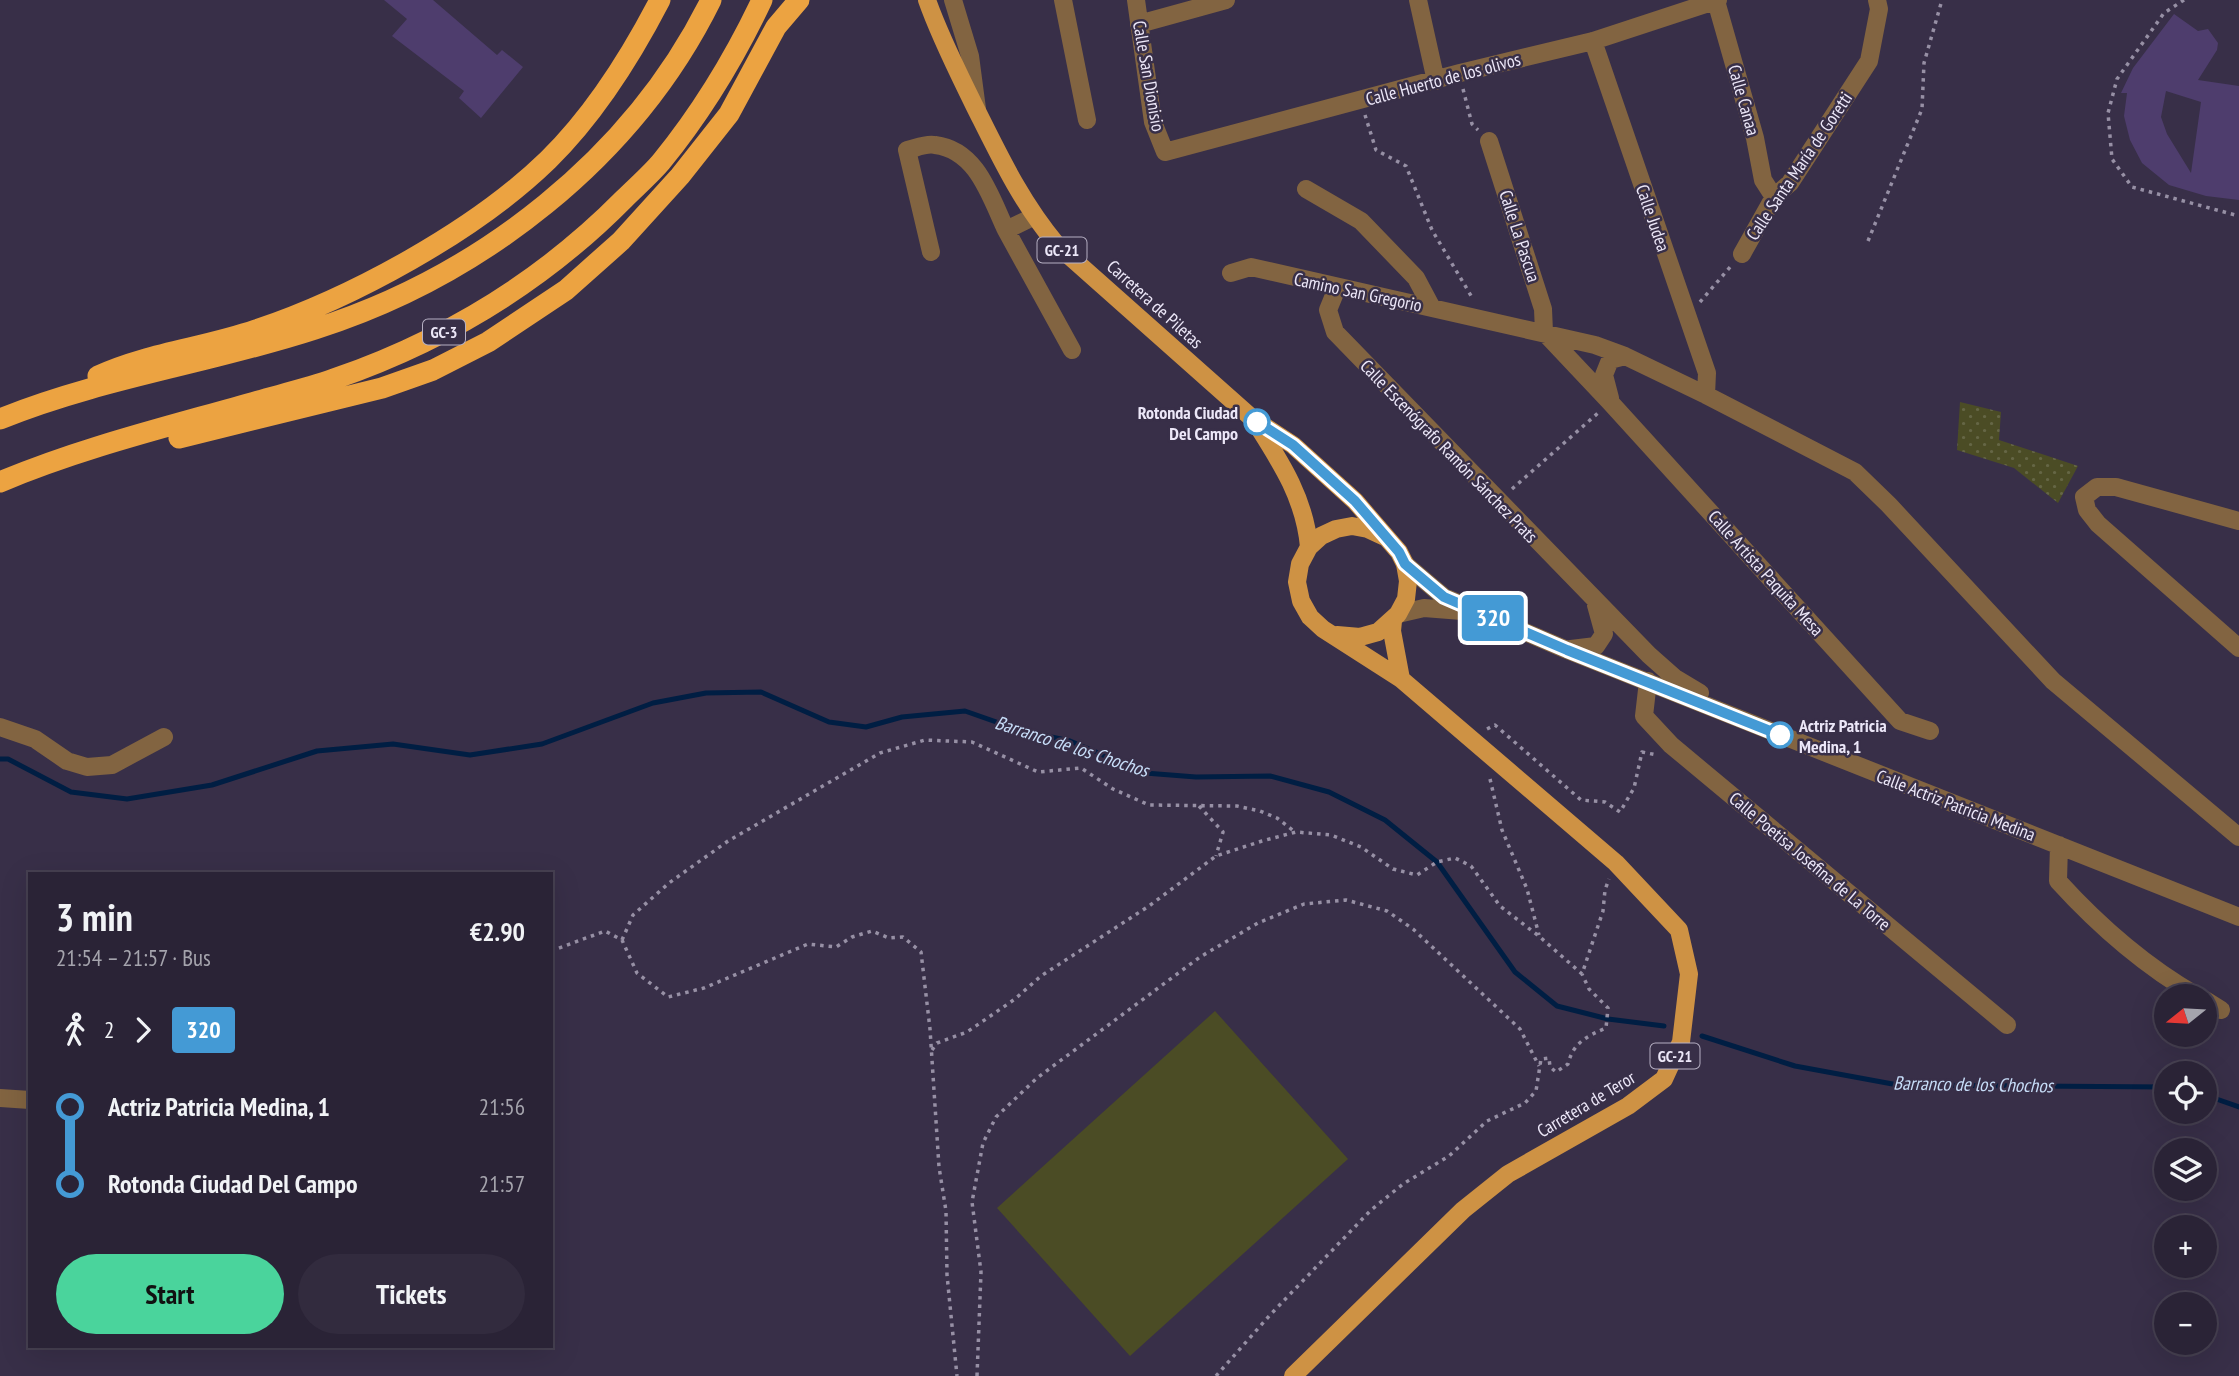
<!DOCTYPE html>
<meta charset="utf-8">
<style>
:root{--surface:#2a2336;--page:#322b3e;--text:#f1f3f6;--muted:#a5a4ad;--line:#464051;--accent:#4ad49c}
body{margin:0;font-family:"PT Sans Narrow",sans-serif;background:var(--page);color:var(--text);height:100vh;display:flex;flex-direction:column;font-size:26px;white-space:nowrap}
*{box-sizing:border-box;margin:0}
p{font-size:23px;color:var(--muted)}
.icon{flex:none;width:38px;height:38px;fill:none;stroke:currentColor;stroke-width:2;stroke-linecap:round;stroke-linejoin:round}
.map{position:relative;flex:1;overflow:hidden}
.sheet{position:absolute;left:28px;top:872px;width:525px;height:476px;display:flex;flex-direction:column;background:var(--surface);border-radius:0px;box-shadow:0 7px 28px #0002,0 0 0 2px var(--line)}
.sheet>*{flex:none}
.badge{padding:0 14px;border-radius:5px;font-size:24px;line-height:46px}
.needle{width:46px;rotate:252deg}
.tools{position:absolute;left:2154px;top:984px;display:grid;gap:14px}
.tools a{display:grid;place-items:center;width:63px;height:63px;border-radius:50%;background:var(--surface);box-shadow:0 7px 28px #0002,0 0 0 2px var(--line);font-size:35px}
.map>.badge{position:absolute;translate:-50% -50%;box-shadow:0 0 0 4px #fff}
.legs{display:flex;align-items:center;gap:10px;height:77px;padding:0 28px;font-size:23px}
.legs p{margin-inline-start:auto}
.summary{display:flex;align-items:center;justify-content:space-between;height:119px;padding:0 28px}
h1{font-size:38px;font-weight:700;line-height:52px}
.cta{display:flex;gap:14px;margin-top:auto;padding:14px 28px}
.cta a{flex:1;height:80px;border-radius:42px;background:var(--accent);color:#111;font-size:28px;font-weight:700;line-height:80px;text-align:center}
.cta a+a{background:var(--page);color:var(--text)}
ul{padding:0 28px;list-style:none}
li{display:flex;align-items:center;gap:24px;height:77px;font-size:26px}
li i{display:grid;place-items:center;width:10px;height:100%;margin:0 9px;background:currentColor}
li i::after{content:'';width:18px;height:18px;margin:-9px;border:5px solid;border-radius:50%;background:var(--surface)}
li p{margin-inline-start:auto}
li:first-child i{background:linear-gradient(#0000 50%,currentColor 0)}
li:last-child i{background:linear-gradient(currentColor 50%,#0000 0)}
.map>svg:first-child{display:block}
.green{fill:#4b4c25}
.park{fill:url(#park-dots)}
.lines{fill:none;stroke-linecap:round;stroke-linejoin:round}
.stream{stroke:#001e43;stroke-width:5}
.building{fill:#4e3d6d;fill-rule:evenodd}
.path{stroke:#9790a5;stroke-width:3.5;stroke-dasharray:3.5 5;stroke-linecap:butt}
.minor{stroke:#826441;stroke-width:18}
.major{stroke:#ce9244;stroke-width:18}
.highway{stroke:#eca341;stroke-width:21}
.line-1-casing{stroke:#fff;stroke-width:16}
.line-1{stroke:#449ad5;stroke-width:10}
.stop-1-dot{fill:#fff;stroke:#449ad5;stroke-width:3.5}
.labels{text-anchor:middle;dominant-baseline:central;stroke-width:5;stroke-linejoin:round;paint-order:stroke}
.shield{fill:#382f48;stroke:#b6b0c3;stroke-width:2}
.shield-label{font-size:16px;font-weight:bold;fill:#ece7f8}
.street-label{font-size:18px;fill:#ece7f8;stroke:#382f48}
.stop-label{font-size:18px;font-weight:bold;fill:#ece7f8;stroke:#382f48;text-anchor:end}
.water-label{font-size:19px;font-style:italic;fill:#c7ddf8;stroke:#382f48}
</style>
<div class="map">
<svg width="2239" height="1376" viewBox="0 0 2239 1376">
<defs>
<pattern id="park-dots" width="8" height="8" patternUnits="userSpaceOnUse" patternTransform="scale(1.75)"><rect width="8" height="8" fill="#4b4c25"/><path d="M2 2h.1M6 6h.1" fill="none" stroke="#656645" stroke-width="1.8" stroke-linecap="round"/></pattern>
</defs>
<rect width="100%" height="100%" fill="#382f48"/>
<path class="green" d="M1215,1011L1348,1159L1130,1356L997,1208Z"/>
<path class="park" d="M1960,402L2001,412L1999,440L2078,466L2058,503L2014,468L1957,450Z"/>
<g class="lines">
<path class="stream" d="M0,759H8L71,792L127,799L212,785L317,751L393,744L470,755L542,744L653,703L706,693L761,692L829,722L866,727L902,717L965,711L1019,730L1070,741L1145,773L1196,777L1270,776L1329,792L1385,820L1437,862L1515,972L1557,1006L1608,1019L1664,1026
M1702,1036L1795,1066L1898,1085L2166,1087
M2205,1095L2239,1107"/>
</g>
<path class="building" d="M384,0H433L497,55L502,50L523,67L481,118L459,98L464,91L392,36L407,19Z
M2174,14L2198,31L2208,29L2218,43L2217,50L2198,80L2239,86V200L2206,196L2169,185L2142,163L2130,140L2124,116L2127,93H2121L2133,68ZM2166,91L2201,102L2191,173L2167,134L2161,117Z"/>
<g class="lines">
<path class="path" d="M2184,0L2164,13L2117,79L2108,113L2112,159L2132,187L2239,216
M1463,89L1472,124L1478,130
M1365,115L1376,150L1406,166L1432,230L1473,299
M1868,241L1922,109L1924,63L1942,0
M1700,302L1731,266
M1512,489L1598,413
M1487,729L1495,725L1581,800L1605,802L1620,812L1634,788L1642,752L1657,755
M1490,779L1502,830L1527,889L1539,935
M1199,806L1223,832L1216,856
M622,940L633,915L669,883L728,841L880,753L925,740L972,742L1038,772L1081,768L1113,789L1149,805L1237,806L1260,811L1277,818L1295,832
M551,951L605,931L622,940L637,973L668,997L704,988L808,944L836,947L852,937L872,931L889,938L903,937L921,952L930,1029L939,1167L946,1211L947,1275L957,1376
M932,1050L937,1043L967,1032L986,1019L1015,999L1041,976L1149,906L1216,856L1262,841L1296,832L1331,835L1361,847L1393,869L1417,875L1437,862L1455,858L1471,866L1500,906L1540,937L1582,974L1603,911L1605,890L1609,879
M977,1376L981,1272L972,1202L983,1143L996,1117L1037,1078L1200,957L1258,923L1304,904L1346,900L1387,911L1413,929L1520,1029L1539,1066
M1216,1376L1270,1315L1371,1210L1403,1184L1449,1156L1487,1121L1525,1103L1536,1091L1541,1059L1549,1058L1550,1067L1556,1072L1568,1064C1573,1043 1587,1036 1606,1028L1608,1008L1589,989L1582,974"/>
<path class="minor" d="M953,0L970,56L977,109
M1063,0L1087,120
M1136,0L1153,122L1165,152L1460,73L1593,41L1718,0
M1418,0L1436,81
M1716,1L1755,138L1763,180L1774,197
M1139,24L1226,0
M1593,41L1707,373L1706,395
M1489,141L1543,309L1544,332L1610,402L1900,721L1930,731
M1306,189L1361,221L1416,278L1432,308
M1006,230L1072,350
M931,252L907,150C916,148 926,143 935,145C977,150 990,196 1006,230L1033,217
M1742,254L1774,197L1790,183L1869,61L1879,9L1877,0
M1231,273L1251,267L1595,345L1625,356L1706,395L1855,472L1889,505L2053,681L2239,837
M1337,288L1328,310L1335,332L1649,655L1675,678L1700,693
M1610,398L1604,375L1610,360L1625,356
M2239,521L2116,487H2097L2084,497L2087,510L2098,524L2239,648
M1405,564L1444,597L1567,650L2239,917
M1398,614L1424,608L1462,611
M1571,649L1596,646L1604,634L1596,605
M1648,681L1644,716L1671,745L2007,1025
M0,727L35,739L67,761L87,767L112,765L164,737
M2059,845L2058,881C2098,925 2145,966 2197,996
M2205,1000L2221,1010
M0,1098L30,1100"/>
<path class="major" d="M927,0C940,37 958,72 975,107C1000,157 1021,202 1057,245L1253,419L1293,445L1355,501L1399,552L1405,564L1408,581L1406,599L1398,614L1378,632L1360,637L1337,635
M1257,425C1282,464 1305,500 1309,547
M1393,621L1392,631L1401,679
M1293,1376L1463,1210L1508,1174L1628,1106L1664,1079L1681,1042L1689,974L1679,930L1616,863L1401,679L1323,629L1310,617L1301,601L1297,582L1300,564L1309,547L1321,536L1336,529L1352,526L1368,529L1383,536"/>
<path class="highway" d="M98,376C148,353 204,348 256,330C352,298 475,231 548,160C593,116 631,56 660,0
M0,419C101,378 211,363 315,329C481,276 633,158 711,0
M179,438L382,388L433,370L488,342L566,290L621,241L680,176L729,114L776,27L799,0
M0,482C83,447 171,426 258,401C283,394 309,388 334,379C444,341 542,282 624,199C636,187 650,175 661,162C701,113 735,57 762,0"/>
</g>
<g class="lines">
<defs>
<path id="line-1" d="M1257,422L1293,445L1355,501L1399,552L1405,564L1444,597L1567,650L1780,735"/>
</defs>
<use href="#line-1" class="line-1-casing"/>
<use href="#line-1" class="line-1"/>
</g>
<g class="stop-1-dot">
<circle cx="1257" cy="422" r="12"/>
<circle cx="1780" cy="735" r="12"/>
</g>
<g class="labels">
<g class="shield">
<rect x="1037.5" y="237.5" width="49" height="25" rx="5"/>
<rect x="423" y="319.5" width="42" height="25" rx="5"/>
<rect x="1650.5" y="1043.5" width="49" height="25" rx="5"/>
</g>
<g class="shield-label">
<text x="1062" y="250">GC-21</text>
<text x="444" y="332">GC-3</text>
<text x="1675" y="1056">GC-21</text>
</g>
<g class="street-label">
<text transform="translate(1149 76) rotate(80)">Calle San Dionisio</text>
<text transform="translate(1443 79) rotate(-15)">Calle Huerto de los olivos</text>
<text transform="translate(1744 100) rotate(74)">Calle Canaa</text>
<text transform="translate(1799 166) rotate(-56)">Calle Santa María de Goretti</text>
<text transform="translate(1653 218) rotate(71)">Calle Judea</text>
<text transform="translate(1520 236) rotate(72)">Calle La Pascua</text>
<text transform="translate(1358 292) rotate(12)">Camino San Gregorio</text>
<text transform="translate(1155 304) rotate(42)">Carretera de Piletas</text>
<text transform="translate(1449 451) rotate(46)">Calle Escenógrafo Ramón Sánchez Prats</text>
<text transform="translate(1766 573) rotate(48)">Calle Artista Paquita Mesa</text>
<text transform="translate(1956 805) rotate(21)">Calle Actriz Patricia Medina</text>
<text transform="translate(1810 861) rotate(40)">Calle Poetisa Josefina de La Torre</text>
<text transform="translate(1586 1104) rotate(-31)">Carretera de Teror</text>
</g>
<g class="stop-label">
<text x="1238" y="412">Rotonda Ciudad<tspan x="1238" dy="21">Del Campo</tspan></text>
<text x="1799" y="725" text-anchor="start">Actriz Patricia<tspan x="1799" dy="21">Medina, 1</tspan></text>
</g>
<g class="water-label">
<text transform="translate(1072 746) rotate(18)">Barranco de los Chochos</text>
<text transform="translate(1973 1084) rotate(1)">Barranco de los Chochos</text>
</g>
</g>
</svg>
<div class="tools">
<a><svg class="needle" viewBox="-14 -14 28 28"><path d="M0-13l5 13h-10z" fill="#e53935"/><path d="M0 13l5-13h-10z" fill="#a5a4ad"/></svg></a>
<a><svg class="icon" aria-label="locate" viewBox="0 0 24 24"><circle cx="12" cy="12" r="6"/><path d="M12 2v4M12 18v4M2 12h4M18 12h4"/></svg></a>
<a><svg class="icon" aria-label="layers" viewBox="0 0 24 24"><path d="M12 4l9 5-9 5-9-5zM3 14l9 5 9-5"/></svg></a>
<a>+</a>
<a>−</a>
</div>
<b class="badge" style="left:1493px;top:618px;background:#449ad5;color:#fff">320</b>
<section class="sheet">
<div class="summary"><div><h1>3 min</h1><p>21:54 – 21:57 · Bus</p></div><b>€2.90</b></div>
<div class="legs"><svg class="icon" aria-label="walk" viewBox="0 0 24 24"><circle cx="13" cy="4" r="2"/><path d="M13 8l-2 6 4 7M11 14l-3 7M7 12l3-4h3l4 4"/></svg>2<svg class="icon" aria-label="forward" viewBox="0 0 24 24"><path d="M9 5l7 7-7 7"/></svg><b class="badge" style="background:#449ad5;color:#fff">320</b></div>
<ul>
<li><i style="color:#449ad5"></i><b>Actriz Patricia Medina, 1</b><p>21:56</p></li>
<li><i style="color:#449ad5"></i><b>Rotonda Ciudad Del Campo</b><p>21:57</p></li>
</ul>
<div class="cta"><a>Start</a><a>Tickets</a></div>
</section>
</div>
